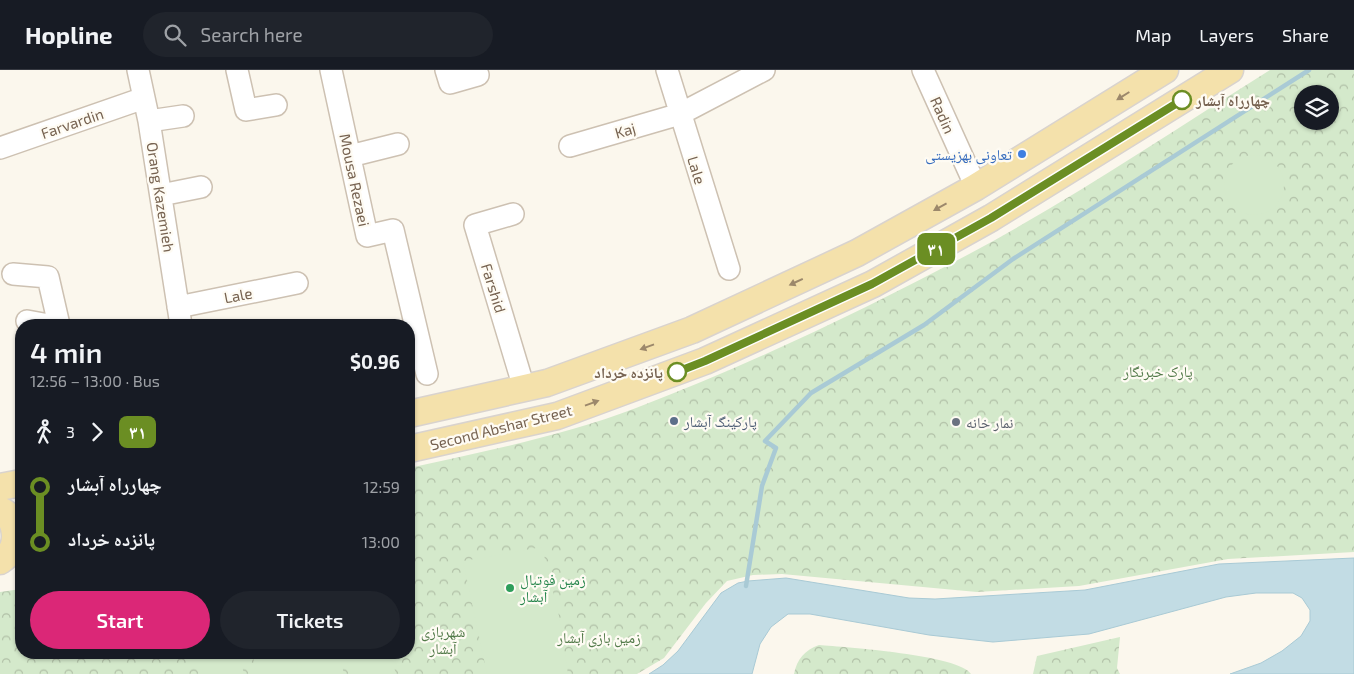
<!DOCTYPE html>
<meta charset="utf-8">
<style>
:root{--surface:#171b24;--page:#20242c;--text:#f1f3f6;--muted:#9ea1a6;--line:#363941;--accent:#db2777}
body{margin:0;font-family:"Exo 2","Noto Naskh Arabic",sans-serif;background:var(--page);color:var(--text);height:100vh;display:flex;flex-direction:column;font-size:19px;white-space:nowrap}
*{box-sizing:border-box;margin:0}
p{font-size:16px;color:var(--muted)}
.icon{flex:none;width:28px;height:28px;fill:none;stroke:currentColor;stroke-width:2;stroke-linecap:round;stroke-linejoin:round}
.map{position:relative;flex:1;overflow:hidden}
.details{position:absolute;left:15px;top:249px;width:400px;height:340px;display:flex;flex-direction:column;background:var(--surface);border-radius:20px;box-shadow:0 1px 4px #0004}
.details>*{flex:none}
.badge{padding:0 10px;border-radius:8px;font-size:18px;line-height:32px}
.controls{position:absolute;left:1294px;top:15px;display:grid;gap:10px}
.controls a{display:grid;place-items:center;width:45px;height:45px;border-radius:50%;background:var(--surface);box-shadow:0 1px 4px #0004;font-size:25px}
.map>.badge{position:absolute;translate:-50% -50%;box-shadow:0 0 0 2px #fff}
.legs{display:flex;align-items:center;gap:8px;height:55px;padding:0 15px;font-size:16px}
.legs p{margin-inline-start:auto}
.overview{display:flex;align-items:center;justify-content:space-between;height:85px;padding:0 15px}
h1{font-size:28px;font-weight:600;line-height:38px}
.primary-button{display:flex;gap:10px;margin-top:auto;padding:10px 15px}
.primary-button a{flex:1;height:58px;border-radius:30px;background:var(--accent);color:#fff;font-size:20px;font-weight:600;line-height:58px;text-align:center}
.primary-button a+a{background:var(--page);color:var(--text)}
ul{padding:0 15px;list-style:none}
li{display:flex;align-items:center;gap:18px;height:55px;font-size:19px}
li i{display:grid;place-items:center;width:8px;height:100%;margin:0 6px;background:currentColor}
li i::after{content:'';width:12px;height:12px;margin:-6px;border:4px solid;border-radius:50%;background:var(--surface)}
li p{margin-inline-start:auto}
li:first-child i{background:linear-gradient(#0000 50%,currentColor 0)}
li:last-child i{background:linear-gradient(currentColor 50%,#0000 0)}
header{display:flex;align-items:center;gap:30px;box-sizing:border-box;height:70px;padding:0 25px;background:var(--surface);border-bottom:1px solid var(--line)}
header strong{font-size:24px}
nav{display:flex;gap:28px;margin-inline-start:auto;font-size:18px}
.search{width:350px;height:45px;background:var(--page);display:flex;align-items:center;gap:12px;box-sizing:border-box;padding:0 18px;border-radius:28px;color:var(--muted);font-size:19px}
.map>svg:first-child{display:block}
.forest{fill:url(#forest-crowns);fill-rule:evenodd}
.garden{fill:#d4e9cb}
.water{fill:#c2dce4;stroke:#a9cad5}
.lines{fill:none;stroke-linecap:round;stroke-linejoin:round}
.stream{stroke:#a9cad5;stroke-width:4.5}
.minor-casing{stroke:#cdc1b2;stroke-width:24}
.major-casing{stroke:#d9d3ce;stroke-width:29}
.minor{stroke:#fff;stroke-width:21}
.major{stroke:#f4e1ab;stroke-width:26}
.oneway{fill:#9c886b}
.line-1-casing{stroke:#fff;stroke-width:11}
.line-1{stroke:#6b8e23;stroke-width:8}
.stop-1-dot{fill:#fff;stroke:#6b8e23;stroke-width:2.5}
.shop-dot{fill:#3f7fe0;stroke:#fefbf3;stroke-width:2}
.service-dot{fill:#5c6f8a;stroke:#fefbf3;stroke-width:2}
.worship-dot{fill:#6b7280;stroke:#fefbf3;stroke-width:2}
.leisure-dot{fill:#2e9e5b;stroke:#fefbf3;stroke-width:2}
.labels{text-anchor:middle;dominant-baseline:central;stroke-width:4.5;stroke-linejoin:round;paint-order:stroke}
.stop-label{font-size:15px;font-weight:bold;fill:#766250;stroke:#fefbf3;text-anchor:start}
.street-label{font-size:15px;fill:#766250;stroke:#fefbf3}
.shop-label{font-size:15px;fill:#366cbe;stroke:#fefbf3;text-anchor:end}
.park-label{font-size:15px;fill:#527a49;stroke:#fefbf3}
.service-label{font-size:15px;fill:#4e5e75;stroke:#fefbf3;text-anchor:start}
.worship-label{font-size:15px;fill:#5b616d;stroke:#fefbf3;text-anchor:start}
.leisure-label{font-size:15px;fill:#27864d;stroke:#fefbf3;text-anchor:start}
</style>
<header>
<strong>Hopline</strong>
<div class="search"><svg class="icon" aria-label="search" viewBox="0 0 24 24"><circle cx="10" cy="10" r="6"/><path d="M15 15l6 6"/></svg>Search here</div>
<nav><a>Map</a><a>Layers</a><a>Share</a></nav>
</header>
<div class="map">
<svg width="1354" height="604" viewBox="0 0 1354 604">
<defs>
<pattern id="forest-crowns" width="20" height="18" patternUnits="userSpaceOnUse" patternTransform="scale(1.25)"><rect width="20" height="18" fill="#d4e9cb"/><path d="M2 6a3 3 0 1 1 6 0M12 15a3 3 0 1 1 6 0" fill="none" stroke="#b1c0a7"/></pattern>
</defs>
<rect width="100%" height="100%" fill="#fbf7ed"/>
<path class="forest" d="M1270,0H1354V482L1228,489L1079,516L977,522L782,504L753,505L727,511L706,533L664,588L637,604H0V522L21,519V582H409V398C485,381 563,366 636,338C751,294 862,241 971,183C1074,128 1171,62 1270,0ZM1302,24H1330V51H1302Z
M1120,567L1117,598L1120,604H1033L1037,586Z
M819,575C845,577 960,585 971,604H794C797,589 805,580 819,575Z"/>
<path class="garden" d="M1224 115a30 30 0 1 1 60 0a30 30 0 1 1-60 0Z
M542,477L559,546L568,604H487L463,491Z
M198,583H239L244,604H204Z
M252,583H294L299,604H257Z
M298,583H339L344,604H303Z
M345,583H390L396,604H350Z"/>
<path class="water" d="M1354,488V604H1230L1261,593L1282,581L1301,566L1310,551V540L1302,528L1293,523H1256L1226,527L1089,564L993,572L929,565L810,544H788L771,557L760,574L752,604H649L663,595L678,581L721,523L738,513L748,511L786,508L909,528L935,529L1085,520L1219,494Z"/>
<g class="lines">
<path class="stream" d="M746,516L762,416L776,378L765,371L811,323L924,255L1013,189L1309,0"/>
<defs>
<path id="minor" d="M138,0L149,51L181,255
M237,0L246,40L276,35
M331,0L367,166L393,160L427,304
M446,0L450,13L478,5
M667,0L729,199
M923,0L976,117
M149,51L183,46
M570,76L680,44L764,0
M0,78L144,28
M350,86L398,74
M161,125L201,117
M513,144L475,155L524,318
M13,204L48,207L59,255
M178,237L297,213
M27,251L49,255"/>
<path id="major" d="M409,344L547,313L692,260L857,183L976,117L1165,0
M409,379L557,346L705,291L873,214L991,148L1230,0
M0,417L21,413
M0,440C15,446 18,467 12,480C9,484 4,488 0,491"/>
</defs>
<use href="#minor" class="minor-casing"/>
<use href="#major" class="major-casing"/>
<use href="#minor" class="minor"/>
<use href="#major" class="major"/>
</g>
<defs><path id="oneway-solid" d="M-6-.8H1V-3.2L6.5 0L1 3.2V.8H-6Z" transform="scale(1.25)"/></defs>
<g class="oneway">
<use href="#oneway-solid" transform="translate(1123 26) rotate(148)"/>
<use href="#oneway-solid" transform="translate(940 137) rotate(151)"/>
<use href="#oneway-solid" transform="translate(796 212) rotate(155)"/>
<use href="#oneway-solid" transform="translate(647 277) rotate(160)"/>
<use href="#oneway-solid" transform="translate(592 333) rotate(-20)"/>
</g>
<g class="lines">
<defs>
<path id="line-1" d="M677,302L705,291L872,214L991,148L1182,30"/>
</defs>
<use href="#line-1" class="line-1-casing"/>
<use href="#line-1" class="line-1"/>
</g>
<g class="stop-1-dot">
<circle cx="1182" cy="30" r="9"/>
<circle cx="677" cy="302" r="9"/>
</g>
<circle class="shop-dot" cx="1022" cy="84" r="5"/>
<circle class="service-dot" cx="674" cy="351" r="5"/>
<circle class="worship-dot" cx="956" cy="352" r="5"/>
<circle class="leisure-dot" cx="510" cy="518" r="5"/>
<g class="labels">
<g class="stop-label">
<text x="1196" y="30">چهارراه آبشار</text>
<text x="663" y="302" text-anchor="end">پانزده خرداد</text>
</g>
<g class="street-label">
<text transform="translate(943 45) rotate(66)">Radin</text>
<text transform="translate(72 53) rotate(-19)">Farvardin</text>
<text transform="translate(625 60) rotate(-16)">Kaj</text>
<text transform="translate(697 100) rotate(73)">Lale</text>
<text transform="translate(355 110) rotate(78)">Mousa Rezaei</text>
<text transform="translate(161 127) rotate(81)">Orang Kazemieh</text>
<text transform="translate(494 218) rotate(73)">Farshid</text>
<text transform="translate(238 225) rotate(-11)">Lale</text>
<text transform="translate(501 357) rotate(-14)">Second Abshar Street</text>
</g>
<g class="shop-label">
<text x="1012" y="84">تعاونی بهزیستی</text>
</g>
<g class="park-label">
<text x="1158" y="301">پارک خبرنگار</text>
<text x="443" y="561">شهربازی<tspan x="443" dy="17">آبشار</tspan></text>
<text x="599" y="567">زمین بازی آبشار</text>
</g>
<g class="service-label">
<text x="684" y="351">پارکینگ آبشار</text>
</g>
<g class="worship-label">
<text x="966" y="352">نمار خانه</text>
</g>
<g class="leisure-label">
<text x="520" y="509">زمین فوتبال<tspan x="520" dy="17">آبشار</tspan></text>
</g>
</g>
</svg>
<div class="controls">
<a><svg class="icon" aria-label="layers" viewBox="0 0 24 24"><path d="M12 4l9 5-9 5-9-5zM3 14l9 5 9-5"/></svg></a>
</div>
<b class="badge" style="left:936px;top:179px;background:#6b8e23;color:#fff">۳۱</b>
<section class="details">
<div class="overview"><div><h1>4 min</h1><p>12:56 – 13:00 · Bus</p></div><b>$0.96</b></div>
<div class="legs"><svg class="icon" aria-label="walk" viewBox="0 0 24 24"><circle cx="13" cy="4" r="2"/><path d="M13 8l-2 6 4 7M11 14l-3 7M7 12l3-4h3l4 4"/></svg>3<svg class="icon" aria-label="forward" viewBox="0 0 24 24"><path d="M9 5l7 7-7 7"/></svg><b class="badge" style="background:#6b8e23;color:#fff">۳۱</b></div>
<ul>
<li><i style="color:#6b8e23"></i><b>چهارراه آبشار</b><p>12:59</p></li>
<li><i style="color:#6b8e23"></i><b>پانزده خرداد</b><p>13:00</p></li>
</ul>
<div class="primary-button"><a>Start</a><a>Tickets</a></div>
</section>
</div>
